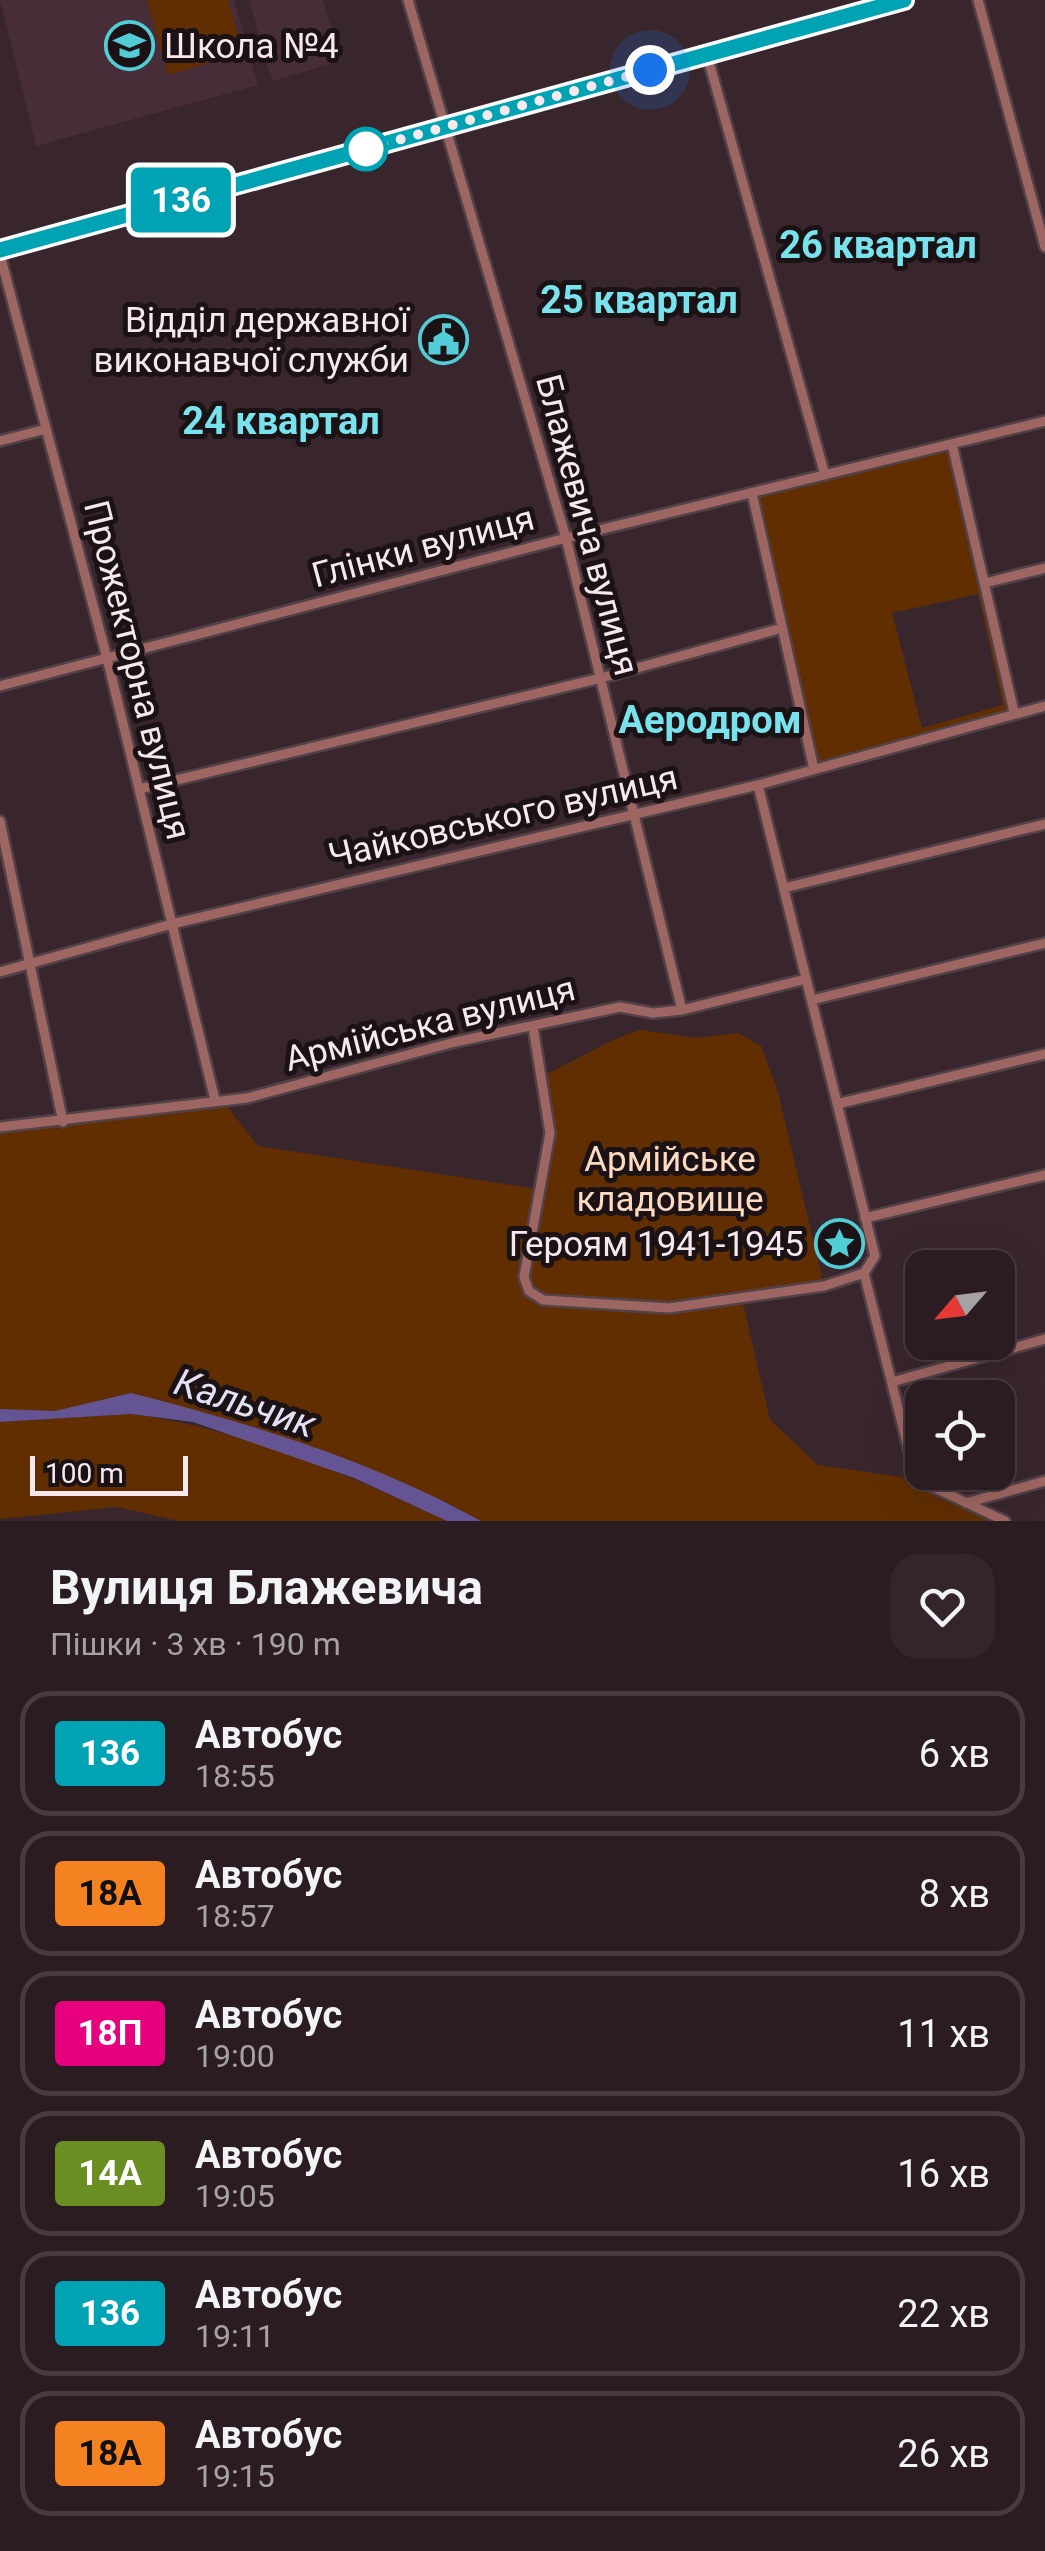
<!DOCTYPE html>
<html lang="uk">
<meta charset="utf-8">
<style>
:root{--surface:#2b1c22;--page:#33252a;--text:#f1f3f6;--muted:#a6a1a5;--line:#473a40}
body{margin:0;font-family:Roboto,sans-serif;background:var(--page);color:var(--text);height:100vh;display:flex;flex-direction:column;font-size:38px;white-space:nowrap}
*{box-sizing:border-box;margin:0}
p{font-size:32px;color:var(--muted)}
.icon{flex:none;width:55px;height:55px;fill:none;stroke:currentColor;stroke-width:2;stroke-linecap:round;stroke-linejoin:round}
.map{position:relative;height:1521px;overflow:hidden}
.side{display:flex;flex-direction:column;background:var(--surface);flex:1}
.side>*{flex:none}
.badge{padding:0 20px;border-radius:8px;font-size:35px;line-height:65px}
.needle{width:65px;rotate:242deg}
.fabs{position:absolute;left:905px;top:1250px;display:grid;gap:20px}
.fabs a{display:grid;place-items:center;width:110px;height:110px;border-radius:20px;background:var(--surface);box-shadow:0 10px 40px #0002,0 0 0 2px var(--line);font-size:50px}
.scale{position:absolute;left:30px;bottom:25px;width:158px;box-sizing:border-box;padding-left:10px;border:5px solid #f6e8ed;border-top:0;font-size:28px;line-height:35px;white-space:nowrap;color:#f6e8ed;-webkit-text-stroke:8px #1a1215;paint-order:stroke}
.you{position:absolute;width:50px;height:50px;margin:-25px;border:8px solid #fff;border-radius:50%;background:#1a73e8;box-shadow:0 0 0 15px #1a73e833}
.map>.badge{position:absolute;translate:-50% -50%;box-shadow:0 0 0 5px #fff}
.round{display:grid;place-items:center;flex:none;width:105px;height:105px;border-radius:30px;background:var(--page)}
.overview{display:flex;align-items:center;justify-content:space-between;height:170px;padding:0 50px}
h1{font-size:48px;font-weight:700;line-height:75px}
ul{padding:0;list-style:none}
li{display:flex;align-items:center;gap:30px;height:125px;margin:0 20px 15px;padding:0 30px;border:5px solid var(--line);border-radius:30px}
li div{flex:1}
li b{display:block;font-size:38px}
li em{font-style:normal}
li .badge{min-width:110px;font-weight:700;text-align:center}
.map>svg:first-child{display:block}
.built{fill:#462d37}
.green{fill:#602e01;fill-rule:evenodd}
.water{fill:#645494}
.lines{fill:none;stroke-linecap:round;stroke-linejoin:round}
.minor-casing{stroke:#534148;stroke-width:14}
.tertiary-casing{stroke:#534148;stroke-width:15}
.minor{stroke:#9e6662;stroke-width:9}
.tertiary{stroke:#9e6662;stroke-width:10}
.line-casing{stroke:#fff;stroke-width:22}
.line{stroke:#00a3b4;stroke-width:15}
.walk{stroke:#f6e8ed;stroke-width:10;stroke-dasharray:0 18}
.stop-dot{fill:#fff;stroke:#00a3b4;stroke-width:5}
.labels{text-anchor:middle;dominant-baseline:central;stroke-width:10;stroke-linejoin:round;paint-order:stroke}
.poi-label{font-size:35px;fill:#f6e8ed;stroke:#1a1215;text-anchor:end}
.street-label{font-size:35px;fill:#f6e8ed;stroke:#1a1215}
.park-label{font-size:35px;fill:#ffdac2;stroke:#1a1215}
.neighbourhood-label{font-size:38px;font-weight:bold;fill:#78e3ec;stroke:#1a1215}
.water-label{font-size:38px;font-style:italic;fill:#e4e0f4;stroke:#1a1215}
</style>
<div class="map">
<svg width="1045" height="1521" viewBox="0 0 1045 1521">
<rect width="100%" height="100%" fill="#39262d"/>
<path class="built" d="M0,0H234L258,85L36,146Z
M249,0H323L341,61L272,81Z"/>
<path class="green" d="M147,0H228L243,53L168,75Z
M950,447L1011,710L816,765L755,495ZM978,594L1003,705L922,728L892,613Z
M641,1030L697,1038L738,1033L761,1046L778,1092L824,1286L742,1299L770,1420L818,1465L916,1479L1005,1521H481L446,1502L131,1393L55,1412L0,1409V1127L222,1100L258,1146L537,1189L550,1133L540,1077C575,1062 605,1040 641,1030Z
M131,1414C242,1429 346,1474 447,1521H178L118,1507L0,1519V1422Z"/>
<path class="water" d="M131,1393C250,1423 373,1461 481,1521H447L354,1478L193,1422L131,1414L0,1422V1409L55,1411Z"/>
<g class="lines">
<defs>
<path id="minor" d="M408,0L566,538L682,1010
M978,0L1045,247
M707,55L825,475
M0,255L107,658L215,1100
M0,441L46,429
M952,444L1014,712
M752,493L814,769
M985,583L1045,568
M0,686L566,538L1045,421
M758,785L875,1256L864,1273L916,1479L1005,1521
M139,789L601,678L782,628
M0,821L63,1122
M784,888L1045,824
M0,972L172,924L758,785L1045,706
M812,1000L1045,943
M533,1027L550,1133L524,1277L529,1291L543,1300L669,1308L824,1286L864,1273
M837,1104L1045,1054
M0,1127L247,1098L455,1042L620,1007L653,1013L682,1010L806,979
M865,1218L1045,1175
M892,1382L1045,1339
M966,1503L1045,1481"/>
<path id="tertiary" d="M0,251L903,0"/>
</defs>
<use href="#minor" class="minor-casing"/>
<use href="#tertiary" class="tertiary-casing"/>
<use href="#minor" class="minor"/>
<use href="#tertiary" class="tertiary"/>
</g>
<g class="lines">
<defs>
<path id="line" d="M0,250L904,0"/>
</defs>
<use href="#line" class="line-casing"/>
<use href="#line" class="line"/>
<path class="walk" d="M366,149L650,70"/>
</g>
<defs>
<symbol id="school-ring" viewBox="-11 -11 22 22"><circle r="9.5" fill="#1a1215" stroke="#52ccd5" stroke-width="1.5"/><path d="M0-5L7-2L0 1L-7-2ZM-4 1L0 2.5L4 1V4Q0 6-4 4Z" fill="#52ccd5"/></symbol>
<symbol id="civic-ring" viewBox="-11 -11 22 22"><circle r="9.5" fill="#1a1215" stroke="#52ccd5" stroke-width="1.5"/><path d="M-.6-6.5H3V-4.5H.6V-3L4-1V1h2V6H-6V1h2V-1L-.6-3ZM-1.2 2.5V6h2.4V2.5Z" fill="#52ccd5"/></symbol>
<symbol id="sight-ring" viewBox="-11 -11 22 22"><circle r="9.5" fill="#1a1215" stroke="#52ccd5" stroke-width="1.5"/><path d="M0-6L1.8-2.2L6-1.7L2.9 1.2L3.7 5.4L0 3.3L-3.7 5.4L-2.9 1.2L-6-1.7L-1.8-2.2Z" fill="#52ccd5"/></symbol>
</defs>
<g fill-rule="evenodd">
<use href="#school-ring" x="102" y="18" width="55" height="55"/>
<use href="#civic-ring" x="416" y="312" width="55" height="55"/>
<use href="#sight-ring" x="812" y="1216" width="55" height="55"/>
</g>
<circle class="stop-dot" cx="366" cy="149" r="20"/>
<g class="labels">
<g class="poi-label">
<text x="164" y="46" text-anchor="start">Школа №4</text>
<text x="409" y="320">Відділ державної<tspan x="409" dy="40">виконавчої служби</tspan></text>
<text x="804" y="1244">Героям 1941-1945</text>
</g>
<g class="street-label">
<text transform="translate(587 525) rotate(75)">Блажевича вулиця</text>
<text transform="translate(423 547) rotate(-15)">Глінки вулиця</text>
<text transform="translate(137 670) rotate(76)">Прожекторна вулиця</text>
<text transform="translate(503 817) rotate(-13)">Чайковського вулиця</text>
<text transform="translate(430 1024) rotate(-14)">Армійська вулиця</text>
</g>
<g class="park-label">
<text x="670" y="1159">Армійське<tspan x="670" dy="40">кладовище</tspan></text>
</g>
<g class="neighbourhood-label">
<text x="878" y="245">26 квартал</text>
<text x="639" y="300">25 квартал</text>
<text x="281" y="421">24 квартал</text>
<text x="710" y="720">Аеродром</text>
</g>
<g class="water-label">
<text transform="translate(245 1403) rotate(18)">Кальчик</text>
</g>
</g>
</svg>
<div class="fabs">
<a><svg class="needle" viewBox="-14 -14 28 28"><path d="M0-13l5 13h-10z" fill="#e53935"/><path d="M0 13l5-13h-10z" fill="#a6a1a5"/></svg></a>
<a><svg class="icon" aria-label="locate" viewBox="0 0 24 24"><circle cx="12" cy="12" r="6"/><path d="M12 2v4M12 18v4M2 12h4M18 12h4"/></svg></a>
</div>
<div class="scale">100 m</div>
<div class="you" style="left:650px;top:70px"></div>
<b class="badge" style="left:181px;top:200px;background:#00a3b4;color:#fff">136</b>
</div>
<section class="side">
<div class="overview"><div><h1>Вулиця Блажевича</h1><p>Пішки · 3 хв · 190 m</p></div><a class="round"><svg class="icon" aria-label="heart" viewBox="0 0 24 24"><path d="M12 20l-8-8c-3-5 5-10 8-4 3-6 11-1 8 4z"/></svg></a></div>
<ul>
<li><span class="badge" style="background:#00a3b4;color:#fff">136</span><div><b>Автобус</b><p>18:55</p></div><em>6 хв</em></li>
<li><span class="badge" style="background:#f58220;color:#111">18А</span><div><b>Автобус</b><p>18:57</p></div><em>8 хв</em></li>
<li><span class="badge" style="background:#e6007e;color:#fff">18П</span><div><b>Автобус</b><p>19:00</p></div><em>11 хв</em></li>
<li><span class="badge" style="background:#6b8e23;color:#fff">14А</span><div><b>Автобус</b><p>19:05</p></div><em>16 хв</em></li>
<li><span class="badge" style="background:#00a3b4;color:#fff">136</span><div><b>Автобус</b><p>19:11</p></div><em>22 хв</em></li>
<li><span class="badge" style="background:#f58220;color:#111">18А</span><div><b>Автобус</b><p>19:15</p></div><em>26 хв</em></li>
</ul>
</section>
